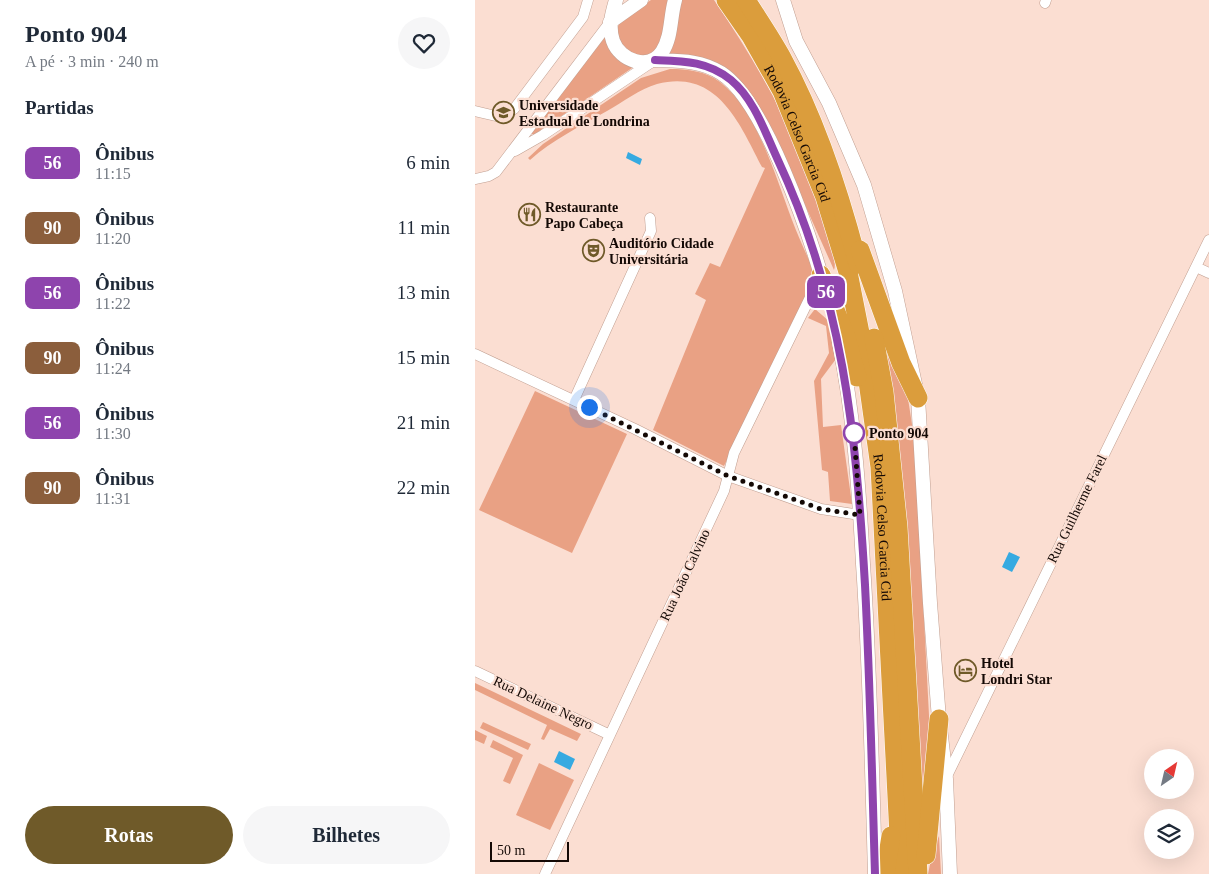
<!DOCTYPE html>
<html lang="pt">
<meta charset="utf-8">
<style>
:root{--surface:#fff;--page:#f6f6f7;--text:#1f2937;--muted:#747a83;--accent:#6f5a29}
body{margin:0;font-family:Georgia,serif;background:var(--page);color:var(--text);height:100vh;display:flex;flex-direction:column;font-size:19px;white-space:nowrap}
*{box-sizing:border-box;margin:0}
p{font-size:16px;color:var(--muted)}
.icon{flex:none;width:28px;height:28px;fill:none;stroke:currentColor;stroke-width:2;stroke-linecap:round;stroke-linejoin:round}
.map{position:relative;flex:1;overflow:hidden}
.panel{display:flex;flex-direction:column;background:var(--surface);width:475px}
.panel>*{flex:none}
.badge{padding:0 10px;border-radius:8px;font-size:18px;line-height:32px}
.needle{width:32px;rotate:34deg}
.tools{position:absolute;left:669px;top:749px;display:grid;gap:10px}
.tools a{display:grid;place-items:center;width:50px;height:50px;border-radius:50%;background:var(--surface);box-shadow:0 5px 20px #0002;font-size:25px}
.scale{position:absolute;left:15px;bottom:12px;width:79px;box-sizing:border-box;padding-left:5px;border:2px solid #140905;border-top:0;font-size:14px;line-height:18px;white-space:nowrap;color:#140905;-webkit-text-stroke:4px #fbded2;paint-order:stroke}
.you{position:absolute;width:25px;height:25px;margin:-12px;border:4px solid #fff;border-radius:50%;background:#1a73e8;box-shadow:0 0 0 8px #1a73e833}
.map>.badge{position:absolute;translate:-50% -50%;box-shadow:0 0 0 2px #fff}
h2{padding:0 25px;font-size:19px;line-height:45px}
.round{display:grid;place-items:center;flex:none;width:52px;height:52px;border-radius:26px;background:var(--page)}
.head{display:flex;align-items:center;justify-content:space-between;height:85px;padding:0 25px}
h1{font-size:24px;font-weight:700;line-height:38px}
.cta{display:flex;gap:10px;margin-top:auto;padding:10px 25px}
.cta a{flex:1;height:58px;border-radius:30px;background:var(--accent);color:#fff;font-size:20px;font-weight:700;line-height:58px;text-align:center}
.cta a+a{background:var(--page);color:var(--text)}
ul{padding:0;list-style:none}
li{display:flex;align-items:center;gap:15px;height:65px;padding:0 25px}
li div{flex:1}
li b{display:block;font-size:19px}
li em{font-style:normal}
li .badge{min-width:55px;font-weight:700;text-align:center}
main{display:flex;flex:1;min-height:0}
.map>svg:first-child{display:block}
.green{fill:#e9a184}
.water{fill:#36aae1}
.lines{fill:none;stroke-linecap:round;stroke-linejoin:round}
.street-casing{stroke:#c19f91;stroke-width:11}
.secondary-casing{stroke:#c19f91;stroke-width:15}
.highway-casing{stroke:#fff;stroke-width:20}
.street{stroke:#fff;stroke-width:10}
.secondary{stroke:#fff;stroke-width:14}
.highway{stroke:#db9d3c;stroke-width:19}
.line-casing{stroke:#fff;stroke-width:11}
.line{stroke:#8e44ad;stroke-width:8}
.walk{stroke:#140905;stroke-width:5;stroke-dasharray:0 9}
.stop-dot{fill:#fff;stroke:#8e44ad;stroke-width:2.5}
.labels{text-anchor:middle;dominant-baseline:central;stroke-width:4.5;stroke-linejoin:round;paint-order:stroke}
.poi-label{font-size:14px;font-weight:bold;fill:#140905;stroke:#fbded2;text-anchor:start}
.street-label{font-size:14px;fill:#140905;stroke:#fbded2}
.stop-label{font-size:14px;font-weight:bold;fill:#140905;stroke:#fbded2;text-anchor:start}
</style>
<main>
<section class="panel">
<div class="head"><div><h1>Ponto 904</h1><p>A pé · 3 min · 240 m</p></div><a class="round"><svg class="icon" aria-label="heart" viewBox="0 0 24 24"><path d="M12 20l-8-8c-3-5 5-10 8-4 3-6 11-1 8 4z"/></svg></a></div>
<h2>Partidas</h2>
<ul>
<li><span class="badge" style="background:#8e44ad;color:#fff">56</span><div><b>Ônibus</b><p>11:15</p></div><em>6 min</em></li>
<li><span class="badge" style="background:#8b5e3c;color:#fff">90</span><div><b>Ônibus</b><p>11:20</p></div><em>11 min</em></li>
<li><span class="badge" style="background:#8e44ad;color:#fff">56</span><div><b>Ônibus</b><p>11:22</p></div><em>13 min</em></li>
<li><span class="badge" style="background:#8b5e3c;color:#fff">90</span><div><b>Ônibus</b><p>11:24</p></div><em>15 min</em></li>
<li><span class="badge" style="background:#8e44ad;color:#fff">56</span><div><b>Ônibus</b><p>11:30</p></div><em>21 min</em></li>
<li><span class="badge" style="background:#8b5e3c;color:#fff">90</span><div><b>Ônibus</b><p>11:31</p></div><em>22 min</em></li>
</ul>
<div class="cta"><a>Rotas</a><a>Bilhetes</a></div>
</section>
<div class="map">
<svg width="734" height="874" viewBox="0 0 734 874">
<rect width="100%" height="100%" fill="#fbded2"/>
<path class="green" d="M176,0H195C192,12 193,31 187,43C173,70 132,47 145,21Z
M206,0H239C288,72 335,155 354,240C356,249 362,262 359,270L297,131L272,88L254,71L193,55Z
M130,37L160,66L60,134H54Z
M195,69C213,69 230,71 245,82C282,110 301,178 317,220C324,239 333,257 341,276L249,466L178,430L231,300L220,294L235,263L245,267L290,168L287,167C265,125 243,68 182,84C165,89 148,102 132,111C106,126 77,140 55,160L53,158L68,144L166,78Z
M340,309L354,321L361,359L346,379L348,427L366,425L377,504L355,501L353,472L347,470L339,381L354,353L351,326L333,318Z
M406,335L432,392L440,444L456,754L450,849Z
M60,391L152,434L97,553L4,510Z
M0,683L106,734L102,741L75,729L69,740L66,739L72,725L0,690Z
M8,722L56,744L53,750L5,728Z
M0,730L12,736L9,744L0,740Z
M18,740L48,755L35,784L28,781L38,758L15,747Z
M64,763L99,780L75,830L41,815Z
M464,836L466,874H453L458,850Z"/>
<path class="water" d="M153,152L167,159L165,165L151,158Z
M534,552L545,557L537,572L527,567Z
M84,751L100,759L95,770L79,762Z"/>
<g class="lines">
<defs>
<path id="street" d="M570,3L571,0
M0,111L25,117L39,109L108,17L113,0
M40,151L68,135L177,62
M0,179L14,176L21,172L135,22
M721,267L734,273
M0,354L160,429L253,476L346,509L385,515
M99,400L176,231L175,218
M0,671L135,735
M471,778L734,240
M70,874L249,491L259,453L346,275"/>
<path id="secondary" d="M141,0C137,14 133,27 138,41C145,61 174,71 187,52C197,37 195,17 200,0
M308,0L321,41L354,103L389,185L420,291L443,398L455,603L464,719L471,779L475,874
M135,22L166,0
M180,60C204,61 225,60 246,73C290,101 334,233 349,285
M364,342C379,415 384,489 388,564C395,667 397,770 400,874"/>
<g id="highway">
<path id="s1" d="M251,0L276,36L307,91L350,197L373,272L389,353L405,467L426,874"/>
<path d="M271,0C283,19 296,38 307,58C342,122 365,194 383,264"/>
<path d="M385,250L426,363L443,398"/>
<path d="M346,275L371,337L382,377"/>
<path d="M399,338L409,392L423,527L443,874"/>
<path d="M451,855L464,719"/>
<path d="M410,874L416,836"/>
</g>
</defs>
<use href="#street" class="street-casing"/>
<use href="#secondary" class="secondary-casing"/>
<use href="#highway" class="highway-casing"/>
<use href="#street" class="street"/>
<use href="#secondary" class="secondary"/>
<use href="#highway" class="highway"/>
</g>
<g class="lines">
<defs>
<path id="line" d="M180,60C208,61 233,61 256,80C279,99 290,132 302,158C368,299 381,432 390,585C395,681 397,777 400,874"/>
</defs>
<use href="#line" class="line-casing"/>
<use href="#line" class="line"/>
<path class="walk" d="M114,407L253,476L346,509L385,515L379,433"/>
</g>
<defs>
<symbol id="university-ring" viewBox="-11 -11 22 22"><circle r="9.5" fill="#fbded2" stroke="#6f5a29" stroke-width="1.5"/><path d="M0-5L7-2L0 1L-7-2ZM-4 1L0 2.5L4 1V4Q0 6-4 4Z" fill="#6f5a29"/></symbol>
<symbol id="restaurant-ring" viewBox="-11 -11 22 22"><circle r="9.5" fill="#fbded2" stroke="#6f5a29" stroke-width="1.5"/><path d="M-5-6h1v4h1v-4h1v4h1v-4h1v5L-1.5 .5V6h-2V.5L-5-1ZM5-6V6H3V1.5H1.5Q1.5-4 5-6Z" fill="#6f5a29"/></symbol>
<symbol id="theatre-ring" viewBox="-11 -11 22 22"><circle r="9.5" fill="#fbded2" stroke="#6f5a29" stroke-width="1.5"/><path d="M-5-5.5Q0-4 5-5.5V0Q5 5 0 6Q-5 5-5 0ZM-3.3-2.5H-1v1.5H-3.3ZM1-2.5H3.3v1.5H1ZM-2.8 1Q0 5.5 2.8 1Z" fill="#6f5a29"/></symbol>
<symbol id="hotel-ring" viewBox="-11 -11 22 22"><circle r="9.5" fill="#fbded2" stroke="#6f5a29" stroke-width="1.5"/><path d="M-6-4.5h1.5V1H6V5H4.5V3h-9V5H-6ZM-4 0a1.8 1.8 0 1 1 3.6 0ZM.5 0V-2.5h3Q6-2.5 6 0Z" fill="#6f5a29"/></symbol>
</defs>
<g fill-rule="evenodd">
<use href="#university-ring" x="16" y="100" width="25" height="25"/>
<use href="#restaurant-ring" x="42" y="202" width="25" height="25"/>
<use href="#theatre-ring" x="106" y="238" width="25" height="25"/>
<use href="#hotel-ring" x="478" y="658" width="25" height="25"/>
</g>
<circle class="stop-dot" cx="379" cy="433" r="10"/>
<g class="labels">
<g class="poi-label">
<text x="44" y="105">Universidade<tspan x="44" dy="16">Estadual de Londrina</tspan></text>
<text x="70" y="207">Restaurante<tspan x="70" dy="16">Papo Cabeça</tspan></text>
<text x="134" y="243">Auditório Cidade<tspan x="134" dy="16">Universitária</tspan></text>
<text x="506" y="663">Hotel<tspan x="506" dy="16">Londri Star</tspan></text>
</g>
<g class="street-label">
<text stroke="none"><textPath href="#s1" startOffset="152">Rodovia Celso Garcia Cid</textPath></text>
<text transform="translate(602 509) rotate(-64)">Rua Guilherme Farel</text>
<text stroke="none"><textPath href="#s1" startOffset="558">Rodovia Celso Garcia Cid</textPath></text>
<text transform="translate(210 575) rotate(-65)">Rua João Calvino</text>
<text transform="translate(68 703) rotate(25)">Rua Delaine Negro</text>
</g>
<g class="stop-label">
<text x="394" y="433">Ponto 904</text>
</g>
</g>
</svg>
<div class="tools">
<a><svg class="needle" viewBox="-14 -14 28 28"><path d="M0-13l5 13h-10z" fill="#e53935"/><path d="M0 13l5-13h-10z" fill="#747a83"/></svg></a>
<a><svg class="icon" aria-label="layers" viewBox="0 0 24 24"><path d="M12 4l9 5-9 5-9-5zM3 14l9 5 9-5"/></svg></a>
</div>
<div class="scale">50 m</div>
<div class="you" style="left:114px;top:407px"></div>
<b class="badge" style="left:351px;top:292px;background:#8e44ad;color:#fff">56</b>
</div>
</main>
